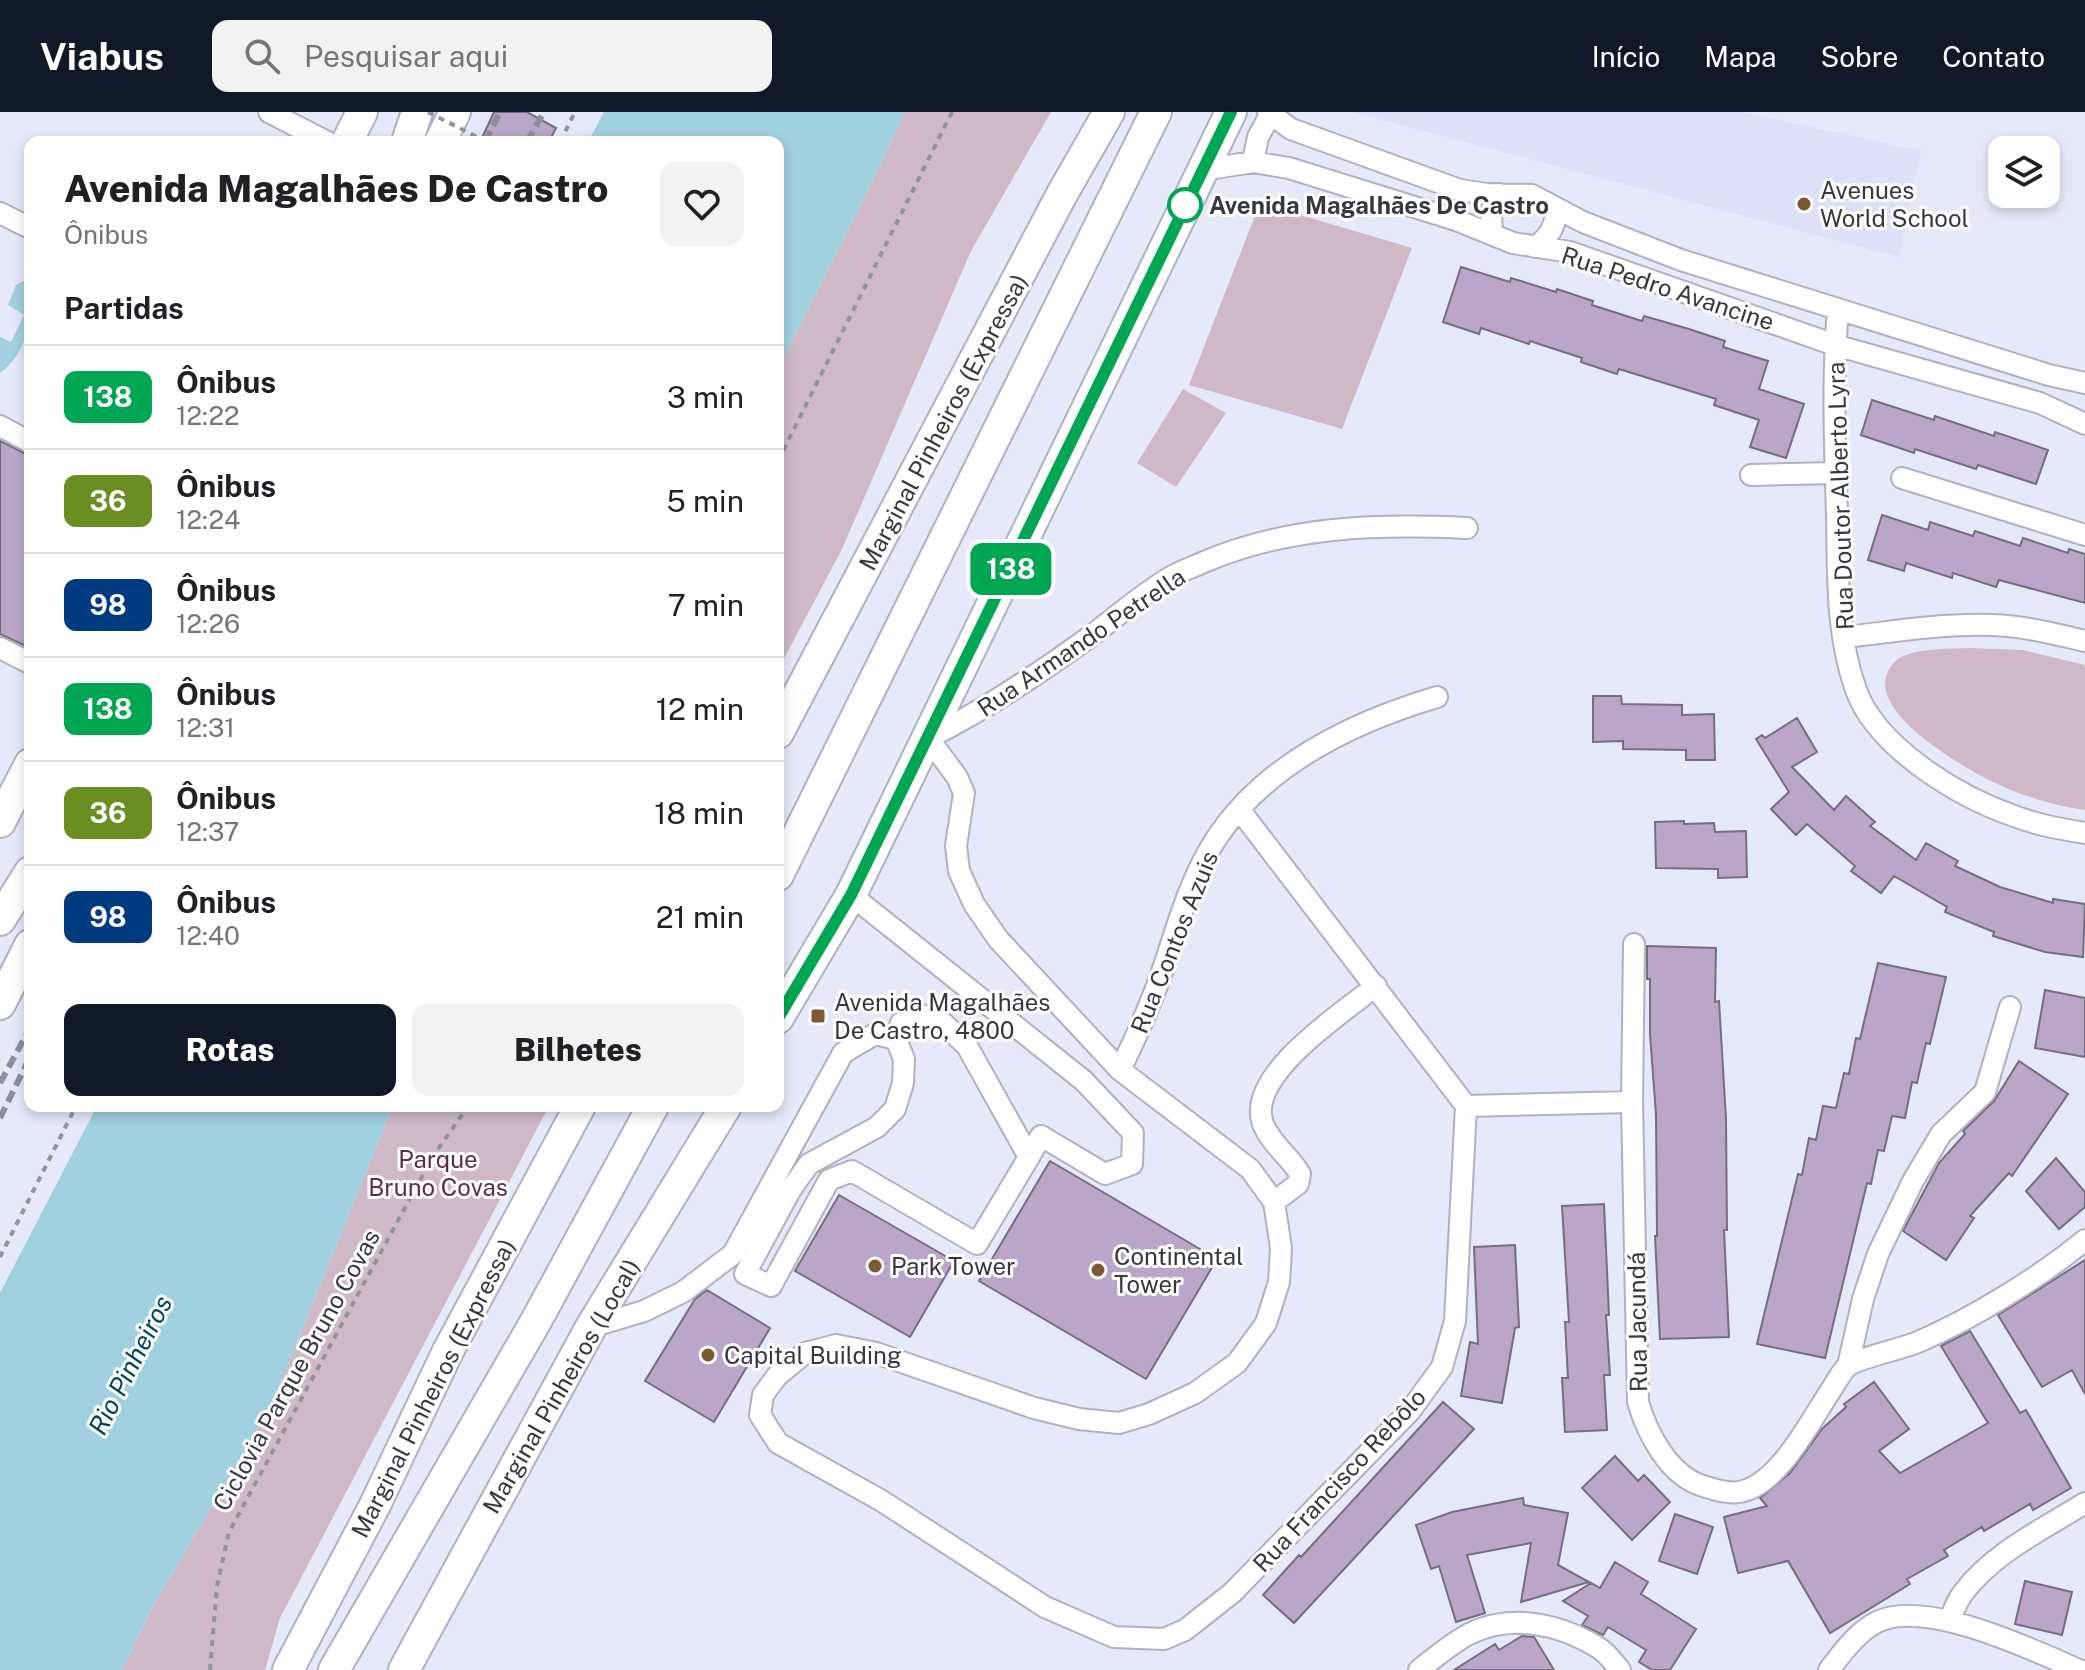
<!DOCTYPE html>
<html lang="pt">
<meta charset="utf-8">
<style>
:root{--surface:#fff;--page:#f2f2f2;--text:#202124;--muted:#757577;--line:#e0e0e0;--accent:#111827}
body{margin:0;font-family:"Public Sans",sans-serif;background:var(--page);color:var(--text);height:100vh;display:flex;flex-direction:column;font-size:30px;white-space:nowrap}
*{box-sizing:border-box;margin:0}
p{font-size:26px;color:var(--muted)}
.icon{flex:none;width:44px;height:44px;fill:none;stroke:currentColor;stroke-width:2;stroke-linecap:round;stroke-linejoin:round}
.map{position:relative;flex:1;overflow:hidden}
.side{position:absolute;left:24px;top:24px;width:760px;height:976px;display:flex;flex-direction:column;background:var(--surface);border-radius:16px;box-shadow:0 4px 12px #0003}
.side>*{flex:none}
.badge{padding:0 16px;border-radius:12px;font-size:28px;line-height:52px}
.controls{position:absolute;left:1988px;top:24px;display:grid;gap:16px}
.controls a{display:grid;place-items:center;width:72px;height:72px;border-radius:16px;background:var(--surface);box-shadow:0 4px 12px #0003;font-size:40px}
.map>.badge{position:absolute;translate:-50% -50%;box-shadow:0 0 0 4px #fff}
h2{padding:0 40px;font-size:30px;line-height:72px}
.round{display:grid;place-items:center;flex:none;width:84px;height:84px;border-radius:16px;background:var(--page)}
.headline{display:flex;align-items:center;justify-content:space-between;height:136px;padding:0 40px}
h1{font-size:38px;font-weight:800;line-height:60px}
.button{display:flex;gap:16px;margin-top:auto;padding:16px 40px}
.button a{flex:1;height:92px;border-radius:16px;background:var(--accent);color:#fff;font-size:32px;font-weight:800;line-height:92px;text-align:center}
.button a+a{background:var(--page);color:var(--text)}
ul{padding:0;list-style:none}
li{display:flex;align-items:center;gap:24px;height:104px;padding:0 40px;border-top:2px solid var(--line)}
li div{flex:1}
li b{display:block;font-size:30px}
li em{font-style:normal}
li .badge{min-width:88px;font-weight:700;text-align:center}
header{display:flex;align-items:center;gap:48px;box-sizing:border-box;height:112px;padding:0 40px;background:var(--accent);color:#fff}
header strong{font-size:38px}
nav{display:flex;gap:44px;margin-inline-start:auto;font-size:28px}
.search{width:560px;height:72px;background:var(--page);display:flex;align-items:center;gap:20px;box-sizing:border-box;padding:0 28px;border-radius:16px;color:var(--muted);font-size:30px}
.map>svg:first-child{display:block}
.built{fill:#dde0f9}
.green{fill:#d0b9c7}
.water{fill:#a1d0e0}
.building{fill:#baa6c9;stroke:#766e7c;stroke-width:2}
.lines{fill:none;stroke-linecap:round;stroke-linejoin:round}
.minor-casing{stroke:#afb1c2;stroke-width:24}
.highway-casing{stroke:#afb1c2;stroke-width:34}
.path{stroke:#91939f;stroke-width:4;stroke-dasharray:6 6;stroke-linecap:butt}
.minor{stroke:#fff;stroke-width:20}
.highway{stroke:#fff;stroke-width:30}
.rail{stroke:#8d8f9b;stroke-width:6;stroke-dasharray:12 6;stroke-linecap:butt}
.path-bridge{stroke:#91939f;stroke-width:4;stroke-dasharray:6 6;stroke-linecap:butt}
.line-casing{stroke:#fff;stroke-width:18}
.line{stroke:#00a651;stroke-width:12}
.poi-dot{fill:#7b5931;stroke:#fff;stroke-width:3}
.stop-dot{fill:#fff;stroke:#00a651;stroke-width:4}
.labels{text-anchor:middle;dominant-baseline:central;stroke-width:6;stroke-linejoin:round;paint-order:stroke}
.poi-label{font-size:24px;fill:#37383f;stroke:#fff;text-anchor:start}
.stop-label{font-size:24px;font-weight:bold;fill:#37383f;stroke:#fff;text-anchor:start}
.street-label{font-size:24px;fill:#37383f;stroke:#fff}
.park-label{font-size:24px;fill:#5c2c4e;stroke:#fff}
.water-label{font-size:26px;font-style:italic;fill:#014758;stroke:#fff}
</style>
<header>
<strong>Viabus</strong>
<div class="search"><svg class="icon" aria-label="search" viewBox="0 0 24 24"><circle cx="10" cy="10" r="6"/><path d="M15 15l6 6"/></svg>Pesquisar aqui</div>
<nav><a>Início</a><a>Mapa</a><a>Sobre</a><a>Contato</a></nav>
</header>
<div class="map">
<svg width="2085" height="1558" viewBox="0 0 2085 1558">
<rect width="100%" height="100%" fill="#e6e9fa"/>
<path class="built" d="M1352,0H1743L1921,39L1899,145Z"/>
<path class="green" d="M905,0H1051L971,139L842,437L778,558V257L865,85Z
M1260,91L1412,136L1342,317L1189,273Z
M1183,277L1226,301L1176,375L1137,351Z
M1970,536L2023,538L2085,553V698C2052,693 2021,684 1991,669C1961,654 1871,602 1887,562C1890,554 1895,548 1903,544C1922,536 1949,537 1970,536Z
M393,994H549L280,1506L265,1558H122L153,1494L271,1294Z"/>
<path class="water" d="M604,0H905L865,85L778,257V30H588Z
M30,166C30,202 32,237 0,261V225L11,230L24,203L8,193L16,173Z
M97,994H393L271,1294L153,1494L122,1558H0V1181Z"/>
<path class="building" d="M494,0H527L556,16L549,30H480Z
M1461,155L1510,170L1511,166L1556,180L1557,177L1593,189L1592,193L1642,209L1644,204L1689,217L1725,229L1723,235L1768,249L1759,277L1804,292L1786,346L1750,335L1759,308L1714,293L1716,287L1619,257L1617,262L1581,250L1582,246L1530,229L1529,232L1481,216L1479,222L1443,210Z
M1872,288L1934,308L1935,304L1994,324L1995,320L2048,338L2036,372L1978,353L1976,357L1915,337L1914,341L1861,323Z
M0,329L30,344V536L0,522Z
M1882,403L1928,418L1930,410L1973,424L1975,419L2020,434L2023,426L2068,441L2069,437L2085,442V491L1999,468L1996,475L1953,461L1952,466L1906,451L1904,459L1868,448Z
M1593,584H1621L1622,592L1682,593V603L1714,602L1715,648H1686V638L1623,637V629L1593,630Z
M1797,606L1817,640L1792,655L1834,698L1846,684L1875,710L1870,714L1916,748L1926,731L1958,749L1955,754L2000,775L2053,791V787L2085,792L2083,845L2045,840L1993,824L1994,820L1945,800L1947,795L1894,764L1881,781L1851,759L1855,754L1807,712L1796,723L1771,697L1789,680L1756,627L1762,623L1765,626Z
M1684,709V712L1714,711L1715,720L1746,719L1747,765L1718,766V757L1656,756L1655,710Z
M1647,834L1716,836L1715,890L1719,889L1726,1007L1727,1118H1724L1729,1225L1660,1227L1655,1124H1657L1656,1003L1650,922V867H1647Z
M1878,851L1946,865L1930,932L1926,931L1917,971L1912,970L1905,1006L1892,1004L1884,1039L1878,1038L1871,1072L1867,1071L1825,1246L1757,1232L1798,1062L1802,1063L1809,1026L1816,1028L1823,994L1836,996L1844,961L1849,962L1856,926L1860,927Z
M2045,878L2085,886V945L2035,936Z
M2019,949L2068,982L2012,1064L2009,1061L1970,1104L1974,1106L1946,1148L1903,1119L1939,1051L1965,1022L1963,1019L1994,989Z
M2056,1046L2085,1080V1095L2059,1117L2026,1079Z
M1050,1049L1217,1147L1146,1267L979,1169Z
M839,1083L954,1149L910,1225L795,1159Z
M1604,1092L1609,1203H1606L1610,1263H1604L1607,1318L1565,1320L1562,1266H1568L1565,1210H1569L1562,1094Z
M1515,1133L1519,1215L1515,1216L1502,1291L1461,1284L1470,1230L1478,1232L1474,1135Z
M2085,1148V1282L2072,1258L2042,1275L1998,1203Z
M707,1178L770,1216L714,1310L645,1269L695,1187Z
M1970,1219L2020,1301L2026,1298L2071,1376L2033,1398L2030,1392L1984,1419L1982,1415L1944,1438L1948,1444L1907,1467L1910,1472L1830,1521L1788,1449L1738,1461L1724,1405L1767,1394L1760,1386L1790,1361L1822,1317L1846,1295L1844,1292L1874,1270L1909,1317L1879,1339L1900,1361L1988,1311L1941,1234Z
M1443,1290L1474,1317L1294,1511L1263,1483L1299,1443L1301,1445Z
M1615,1344L1638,1369L1644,1363L1670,1390L1632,1428L1582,1376Z
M1523,1386L1524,1393L1568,1401L1558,1453L1589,1470L1521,1490L1531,1431L1467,1443L1485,1501L1456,1510L1439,1454L1431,1457L1416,1413L1452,1400Z
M1675,1402L1713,1415L1697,1462L1659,1449Z
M1615,1450L1648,1470L1641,1482L1696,1517L1670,1558H1652L1639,1550L1646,1538L1608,1515L1603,1523L1582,1513L1588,1504L1563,1489L1591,1471L1600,1476Z
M2025,1469L2072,1480L2062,1523L2015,1512Z
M1522,1524L1534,1525L1554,1558H1454L1495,1532L1499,1538Z"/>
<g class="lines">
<defs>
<path id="minor" d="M269,0L327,30
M1268,0L1291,17L1460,78L1487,82L1532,83L1583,110L1681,148L2049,263L2085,271
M1253,50L1258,25L1270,3
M1202,58L1253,50L1289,56L1456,108L1513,131L1570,140L1835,233L2040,291L2085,312
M0,101L30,116
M1492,121L1491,100L1499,82
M1535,135C1550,125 1555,114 1557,97
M1838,197C1832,266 1835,334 1837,404C1838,461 1836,523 1856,578C1877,636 1959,685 2014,704C2037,713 2061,717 2085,721
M0,314L30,330
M1751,363L1835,361
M1902,366L2085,423
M1844,525C1893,520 1943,511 1993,513C2024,514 2055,522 2085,529
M0,536L30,551
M1239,697L1466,994L1455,1209L1442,1255L1410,1299L1232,1481L1185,1518L1164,1527L1114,1525L1045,1495L882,1389L778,1331L760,1303L763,1283L777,1264L805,1241L836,1233L876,1241L1034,1296L1079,1307L1119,1311L1149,1302L1195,1281L1237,1251L1266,1211L1279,1170L1281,1136L1274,1090L1250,1057L1120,958L998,827L974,792L959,759L956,734L964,681L957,665L928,626C985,598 1037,563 1088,526C1115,506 1142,482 1171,465C1181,459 1193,455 1204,450C1288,414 1377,412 1467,416
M851,783L1084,969L1133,1021L1132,1052L1105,1062L1041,1024L1029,1045
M1634,832L1632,990L1638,1290C1647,1321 1669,1364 1703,1374C1713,1377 1728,1382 1739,1380C1778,1374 1811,1308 1831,1278C1836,1271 1842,1258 1849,1253C1863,1245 1901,1237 1918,1230C1972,1207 2040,1165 2085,1128
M1120,958C1137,923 1153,888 1165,851C1179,809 1191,765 1216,727C1266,651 1353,610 1437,585
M1466,994L1632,990
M852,1059L977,1132L1029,1045L967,934L943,911L921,903L901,911L896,927
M1274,1090L1298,1072L1300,1062C1290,1045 1271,1032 1263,1012C1245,963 1344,900 1376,874
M591,1215L644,1199L683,1180L733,1142L843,941L875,922L896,927L904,947L903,971L895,997L877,1015L809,1052L791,1077L745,1162L771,1174L829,1068L852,1059
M1848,1254L1863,1187L1878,1142L1913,1069L1941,1022L1985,980L2010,895
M1949,1509C1953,1500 1957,1489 1963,1481C1993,1441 2043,1417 2085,1391
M1419,1558C1434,1546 1452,1531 1469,1522C1512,1501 1560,1512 1599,1536C1607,1541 1614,1551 1620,1558
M1829,1558C1842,1541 1857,1520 1877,1510C1925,1486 2033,1538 2079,1558"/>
<path id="highway" d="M347,30L362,0
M407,30L417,0
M440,30L455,0
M778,621L1062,82L1109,0
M0,710L30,652
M778,763L1156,0
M0,808L30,760
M0,892L30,833
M778,906L851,783L1231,0
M288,1558L375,1393L448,1239L580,994
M334,1558L536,1209L653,994
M404,1558L591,1215L726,994"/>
</defs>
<use href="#minor" class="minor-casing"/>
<use href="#highway" class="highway-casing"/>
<path class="path" d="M560,30L575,0
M778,349L952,0
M0,1145L76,994
M210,1558L217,1474L229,1420L432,1046L468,994"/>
<use href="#minor" class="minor"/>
<use href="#highway" class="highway"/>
<path class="rail" d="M485,30L500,0
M527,30L544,0
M0,971L30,916
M0,1006L30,945"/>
<path class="path-bridge" d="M428,0L481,27"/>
</g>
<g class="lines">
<defs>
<path id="line" d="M778,906L851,783L1231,0"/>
</defs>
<use href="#line" class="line-casing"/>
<use href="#line" class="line"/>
</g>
<g class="poi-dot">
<circle cx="1804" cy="92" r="8"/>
<rect x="810" y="896" width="16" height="16" rx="4"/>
<circle cx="875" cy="1154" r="8"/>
<circle cx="1098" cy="1158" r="8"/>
<circle cx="708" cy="1243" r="8"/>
</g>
<circle class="stop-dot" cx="1185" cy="93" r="16"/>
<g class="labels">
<g class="poi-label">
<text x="1820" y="78">Avenues<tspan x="1820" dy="28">World School</tspan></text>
<text x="834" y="890">Avenida Magalhães<tspan x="834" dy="28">De Castro, 4800</tspan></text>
<text x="1114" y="1144">Continental<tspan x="1114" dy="28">Tower</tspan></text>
<text x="891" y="1154">Park Tower</text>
<text x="724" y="1243">Capital Building</text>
</g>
<g class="stop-label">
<text x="1209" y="93">Avenida Magalhães De Castro</text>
</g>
<g class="street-label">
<text transform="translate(1668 176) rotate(18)">Rua Pedro Avancine</text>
<text transform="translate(943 310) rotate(-62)">Marginal Pinheiros (Expressa)</text>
<text transform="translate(1840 384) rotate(-92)">Rua Doutor Alberto Lyra</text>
<text transform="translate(1081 530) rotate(-34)">Rua Armando Petrella</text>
<text transform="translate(1174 830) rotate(-68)">Rua Contos Azuis</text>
<text transform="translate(1637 1210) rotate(-91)">Rua Jacundá</text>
<text transform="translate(296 1258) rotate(-61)">Ciclovia Parque Bruno Covas</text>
<text transform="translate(561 1274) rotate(-60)">Marginal Pinheiros (Local)</text>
<text transform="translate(433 1276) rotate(-63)">Marginal Pinheiros (Expressa)</text>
<text transform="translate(1339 1368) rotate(-47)">Rua Francisco Rebôlo</text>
</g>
<g class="park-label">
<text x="438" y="1047">Parque<tspan x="438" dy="28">Bruno Covas</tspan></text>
</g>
<g class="water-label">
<text transform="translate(130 1253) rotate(-63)">Rio Pinheiros</text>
</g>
</g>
</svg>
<div class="controls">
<a><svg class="icon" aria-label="layers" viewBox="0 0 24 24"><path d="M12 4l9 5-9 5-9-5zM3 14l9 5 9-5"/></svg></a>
</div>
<b class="badge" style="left:1011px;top:457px;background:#00a651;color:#fff">138</b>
<section class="side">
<div class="headline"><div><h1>Avenida Magalhães De Castro</h1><p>Ônibus</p></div><a class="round"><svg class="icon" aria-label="heart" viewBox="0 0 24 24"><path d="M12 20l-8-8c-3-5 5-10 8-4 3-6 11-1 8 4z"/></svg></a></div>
<h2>Partidas</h2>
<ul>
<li><span class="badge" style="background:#00a651;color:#fff">138</span><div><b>Ônibus</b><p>12:22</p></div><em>3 min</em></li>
<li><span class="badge" style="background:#6b8e23;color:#fff">36</span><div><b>Ônibus</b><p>12:24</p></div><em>5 min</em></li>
<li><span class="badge" style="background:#003b80;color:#fff">98</span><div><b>Ônibus</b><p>12:26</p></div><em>7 min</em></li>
<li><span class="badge" style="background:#00a651;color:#fff">138</span><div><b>Ônibus</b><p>12:31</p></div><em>12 min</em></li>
<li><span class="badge" style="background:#6b8e23;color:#fff">36</span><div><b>Ônibus</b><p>12:37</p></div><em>18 min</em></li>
<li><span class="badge" style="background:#003b80;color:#fff">98</span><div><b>Ônibus</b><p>12:40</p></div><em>21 min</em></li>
</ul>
<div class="button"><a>Rotas</a><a>Bilhetes</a></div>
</section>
</div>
